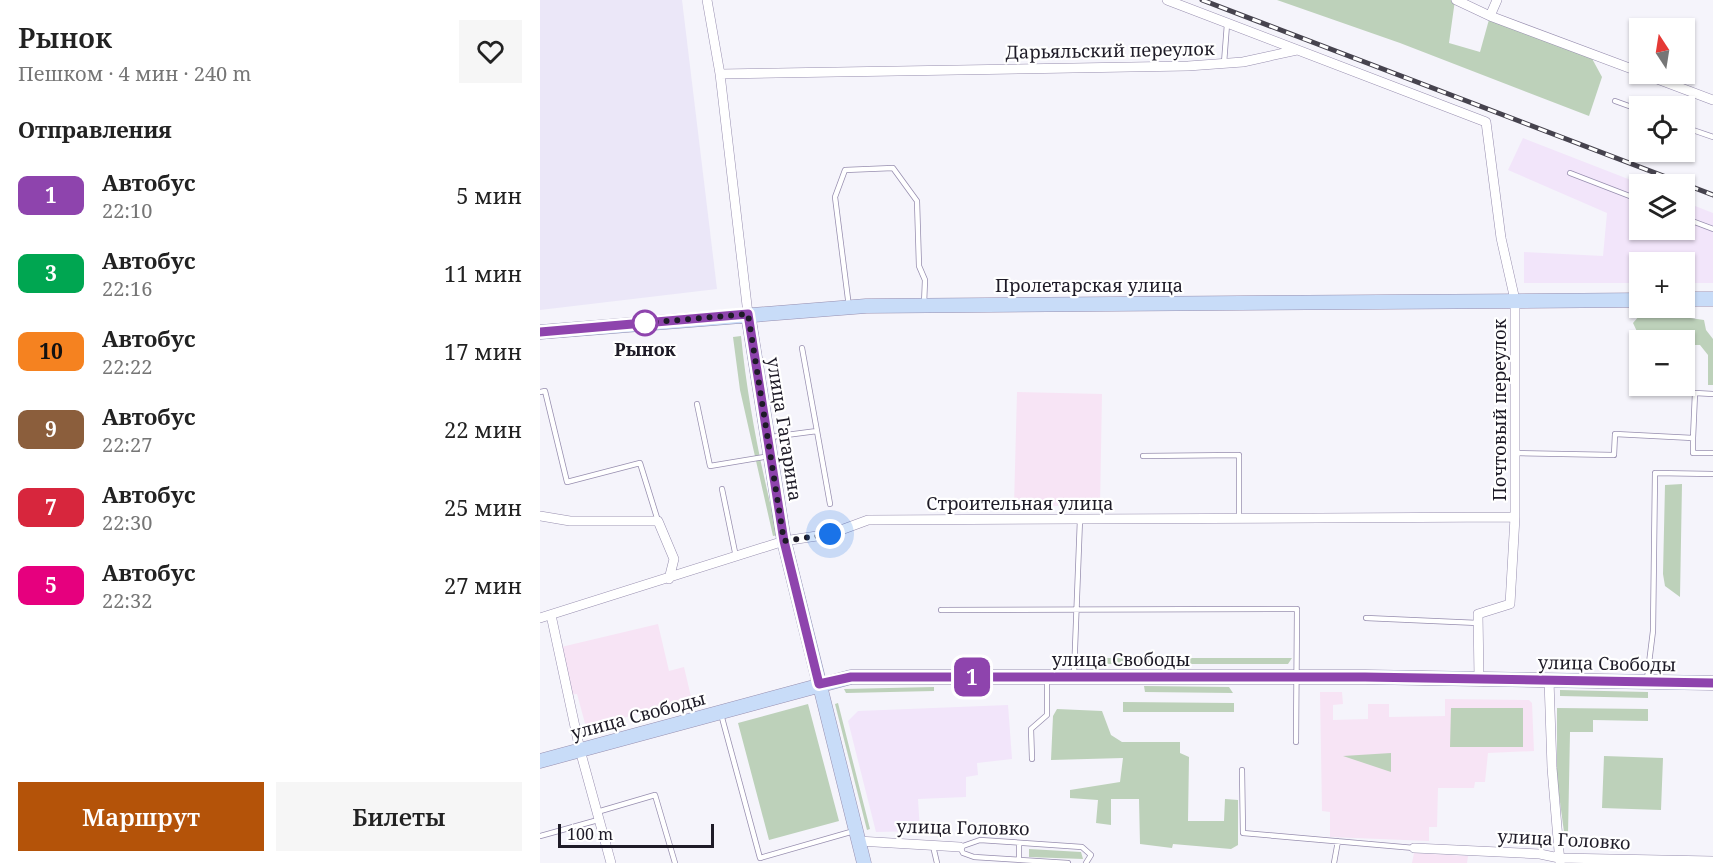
<!DOCTYPE html>
<html lang="ru">
<meta charset="utf-8">
<style>
:root{--surface:#fff;--page:#f6f6f6;--text:#222;--muted:#767676;--accent:#b45309}
body{margin:0;font-family:"Noto Serif",serif;background:var(--page);color:var(--text);height:100vh;display:flex;flex-direction:column;font-size:22px;white-space:nowrap}
*{box-sizing:border-box;margin:0}
p{font-size:20px;color:var(--muted)}
.icon{flex:none;width:33px;height:33px;fill:none;stroke:currentColor;stroke-width:2;stroke-linecap:round;stroke-linejoin:round}
.map{position:relative;flex:1;overflow:hidden}
.side{display:flex;flex-direction:column;background:var(--surface);width:540px}
.side>*{flex:none}
.badge{padding:0 12px;border-radius:9px;font-size:21px;line-height:39px}
.needle{width:39px;rotate:348deg}
.controls{position:absolute;left:1089px;top:18px;display:grid;gap:12px}
.controls a{display:grid;place-items:center;width:66px;height:66px;border-radius:0px;background:var(--surface);box-shadow:0 2px 4px #0004;font-size:30px}
.scale{position:absolute;left:18px;bottom:15px;width:156px;box-sizing:border-box;padding-left:6px;border:3px solid #1e1b27;border-top:0;font-size:16px;line-height:21px;white-space:nowrap;color:#1e1b27;-webkit-text-stroke:4px #fff;paint-order:stroke}
.you{position:absolute;width:30px;height:30px;margin:-15px;border:4px solid #fff;border-radius:50%;background:#1a73e8;box-shadow:0 0 0 9px #1a73e833}
.map>.badge{position:absolute;translate:-50% -50%;box-shadow:0 0 0 3px #fff}
h2{padding:0 18px;font-size:22px;line-height:54px}
.round{display:grid;place-items:center;flex:none;width:63px;height:63px;border-radius:0px;background:var(--page)}
.overview{display:flex;align-items:center;justify-content:space-between;height:102px;padding:0 18px}
h1{font-size:28px;font-weight:600;line-height:45px}
.primary-button{display:flex;gap:12px;margin-top:auto;padding:12px 18px}
.primary-button a{flex:1;height:69px;border-radius:0px;background:var(--accent);color:#fff;font-size:24px;font-weight:600;line-height:69px;text-align:center}
.primary-button a+a{background:var(--page);color:var(--text)}
ul{padding:0;list-style:none}
li{display:flex;align-items:center;gap:18px;height:78px;padding:0 18px}
li div{flex:1}
li b{display:block;font-size:22px}
li em{font-style:normal}
li .badge{min-width:66px;font-weight:700;text-align:center}
main{display:flex;flex:1;min-height:0}
.map>svg:first-child{display:block}
.built{fill:#ebe7f8}
.industrial{fill:#f2e5fa}
.education{fill:#f7e4f5}
.green{fill:#bdd1ba}
.lines{fill:none;stroke-linecap:round;stroke-linejoin:round}
.lane-casing{stroke:#978eaf;stroke-width:6}
.street-casing{stroke:#978eaf;stroke-width:10}
.secondary-casing{stroke:#978eaf;stroke-width:15}
.lane{stroke:#fff;stroke-width:4.5}
.street{stroke:#fff;stroke-width:9}
.secondary{stroke:#c8dcf8;stroke-width:14}
.rail-casing{stroke:#46434e;stroke-width:5}
.rail{stroke:#fff;stroke-width:3;stroke-dasharray:9;stroke-linecap:butt}
.line-casing{stroke:#fff;stroke-width:14}
.line{stroke:#8e44ad;stroke-width:9}
.walk{stroke:#1e1b27;stroke-width:6;stroke-dasharray:0 10.8}
.stop-dot{fill:#fff;stroke:#8e44ad;stroke-width:3}
.labels{text-anchor:middle;dominant-baseline:central;stroke-width:4.5;stroke-linejoin:round;paint-order:stroke}
.street-label{font-size:18px;fill:#1e1b27;stroke:#fff}
.stop-label{font-size:18px;font-weight:bold;fill:#1e1b27;stroke:#fff}
</style>
<main>
<section class="side">
<div class="overview"><div><h1>Рынок</h1><p>Пешком · 4 мин · 240 m</p></div><a class="round"><svg class="icon" aria-label="heart" viewBox="0 0 24 24"><path d="M12 20l-8-8c-3-5 5-10 8-4 3-6 11-1 8 4z"/></svg></a></div>
<h2>Отправления</h2>
<ul>
<li><span class="badge" style="background:#8e44ad;color:#fff">1</span><div><b>Автобус</b><p>22:10</p></div><em>5 мин</em></li>
<li><span class="badge" style="background:#00a651;color:#fff">3</span><div><b>Автобус</b><p>22:16</p></div><em>11 мин</em></li>
<li><span class="badge" style="background:#f58220;color:#111">10</span><div><b>Автобус</b><p>22:22</p></div><em>17 мин</em></li>
<li><span class="badge" style="background:#8b5e3c;color:#fff">9</span><div><b>Автобус</b><p>22:27</p></div><em>22 мин</em></li>
<li><span class="badge" style="background:#d7263d;color:#fff">7</span><div><b>Автобус</b><p>22:30</p></div><em>25 мин</em></li>
<li><span class="badge" style="background:#e6007e;color:#fff">5</span><div><b>Автобус</b><p>22:32</p></div><em>27 мин</em></li>
</ul>
<div class="primary-button"><a>Маршрут</a><a>Билеты</a></div>
</section>
<div class="map">
<svg width="1173" height="863" viewBox="0 0 1173 863">
<rect width="100%" height="100%" fill="#f5f4fb"/>
<path class="built" d="M0,0H142L177,289L0,310Z"/>
<path class="industrial" d="M983,138L1101,184L1100,230H1144L1145,202L1173,213V283H1145L1144,262H1100L1099,283H984V252L1063,256L1067,213L968,170Z
M468,705L472,759L437,763L438,775L426,777V797L378,799L380,831L336,832L308,721L318,711Z"/>
<path class="education" d="M477,392L562,394L560,507L474,505Z
M118,624L129,671L144,667L152,701L46,727L37,694L28,695L17,648Z
M780,692H802L803,704L793,705V720L828,719V704H849V717L905,716V699L989,700L992,703L994,751L948,753L945,782H935L934,788H898L897,827H889V841L790,837V812L782,811Z
M874,853L928,856L927,863H872Z"/>
<path class="green" d="M737,0H915L909,43L940,52L950,16L1049,53L1062,77L1049,116L860,43Z
M1122,314L1164,320L1166,330L1173,339V385H1168V355L1160,345H1145L1144,340H1101L1093,323L1099,316Z
M201,336C208,404 221,469 238,535L233,536L200,390L193,337Z
M1142,484L1140,597L1125,586L1123,574L1125,485Z
M544,658H752L748,664H547Z
M604,686L689,687L693,693L605,692Z
M394,687V691L306,693L304,689Z
M1020,690L1108,692V698L1020,696Z
M583,702L694,703V712H583Z
M298,703L330,829L327,830L295,704Z
M268,704L299,821L229,840L198,723Z
M911,708H983V747H910Z
M1017,708L1108,709V721L1053,720V732H1030L1028,835L1024,832L1017,780Z
M517,709L562,711L571,735L582,742H640V753L649,757L648,821H684L685,799L698,800V845L691,849L633,844L632,848L600,844L599,799H571V825L556,823L558,800L530,798V790L580,782L583,758L511,760L513,716Z
M851,753V772L803,756Z
M1064,756L1123,758L1121,810L1062,808Z
M489,849L541,852L543,859L489,857Z"/>
<g class="lines">
<defs>
<path id="lane" d="M684,63L687,24
M1075,101L1100,110
M1144,127L1173,137
M1030,173L1100,200
M1144,218L1173,229
M309,307L295,197L305,170L353,168L377,201L379,266L385,280L384,304
M262,348L277,431
M0,392L5,391L27,482L100,463L118,521
M157,404L170,466L230,456
M231,437L277,431L290,504
M1153,438L1155,393L1173,394
M975,453L1074,455L1075,434L1153,438V453H1173
M603,456L699,455V518
M182,489L196,557
M401,610L757,609L756,742
M826,618L938,623
M534,674L540,519
M1107,679L1113,631L1115,473L1173,474
M181,714L220,858L314,831
M492,759L491,729L507,715V680
M702,770L703,833L874,848
M57,812L115,795L135,863
M0,836L58,820
M393,846L397,863
M479,860V843
M528,863L434,857L423,853L420,847L440,840L542,847L551,855L546,863
M794,863L798,841"/>
<path id="street" d="M167,0L180,74L208,314
M627,0L946,122L961,238L975,300V517L970,604L938,614L939,678
M916,0L950,16L1100,72
M950,16L957,0
M180,74L648,66L703,62L757,50
M1104,74L1173,100
M0,516L30,521H118L134,559L129,579
M11,615L40,750L71,863
M0,618L244,541L290,534L328,520L975,517
M1009,680L1012,768L1020,863
M318,841L420,847
M874,848L1000,854L1019,858L1173,861"/>
<path id="secondary" d="M1144,299H1173
M208,314L244,541L324,863
M0,332L326,306L1100,300
M0,761L311,677H825L1173,683"/>
</defs>
<use href="#lane" class="lane-casing"/>
<use href="#street" class="street-casing"/>
<use href="#secondary" class="secondary-casing"/>
<use href="#lane" class="lane"/>
<use href="#street" class="street"/>
<use href="#secondary" class="secondary"/>
<defs>
<path id="rail" d="M662,0L1173,195"/>
</defs>
<use href="#rail" class="rail-casing"/>
<use href="#rail" class="rail"/>
</g>
<g class="lines">
<defs>
<path id="line" d="M0,332L208,314L244,541L279,684L311,677H825L1173,683"/>
</defs>
<use href="#line" class="line-casing"/>
<use href="#line" class="line"/>
<path class="walk" d="M105,323L208,314L244,541L290,534"/>
</g>
<circle class="stop-dot" cx="105" cy="323" r="12"/>
<g class="labels">
<g class="street-label">
<text transform="translate(570 50) rotate(-1)">Дарьяльский переулок</text>
<text x="549" y="285">Пролетарская улица</text>
<text transform="translate(959 410) rotate(-90)">Почтовый переулок</text>
<text transform="translate(245 429) rotate(81)">улица Гагарина</text>
<text x="480" y="503">Строительная улица</text>
<text x="581" y="659">улица Свободы</text>
<text transform="translate(1067 663) rotate(1)">улица Свободы</text>
<text transform="translate(98 715) rotate(-15)">улица Свободы</text>
<text transform="translate(423 827) rotate(1)">улица Головко</text>
<text transform="translate(1024 839) rotate(3)">улица Головко</text>
</g>
<g class="stop-label">
<text x="105" y="349">Рынок</text>
</g>
</g>
</svg>
<div class="controls">
<a><svg class="needle" viewBox="-14 -14 28 28"><path d="M0-13l5 13h-10z" fill="#e53935"/><path d="M0 13l5-13h-10z" fill="#767676"/></svg></a>
<a><svg class="icon" aria-label="locate" viewBox="0 0 24 24"><circle cx="12" cy="12" r="6"/><path d="M12 2v4M12 18v4M2 12h4M18 12h4"/></svg></a>
<a><svg class="icon" aria-label="layers" viewBox="0 0 24 24"><path d="M12 4l9 5-9 5-9-5zM3 14l9 5 9-5"/></svg></a>
<a>+</a>
<a>−</a>
</div>
<div class="scale">100 m</div>
<div class="you" style="left:290px;top:534px"></div>
<b class="badge" style="left:432px;top:677px;background:#8e44ad;color:#fff">1</b>
</div>
</main>
